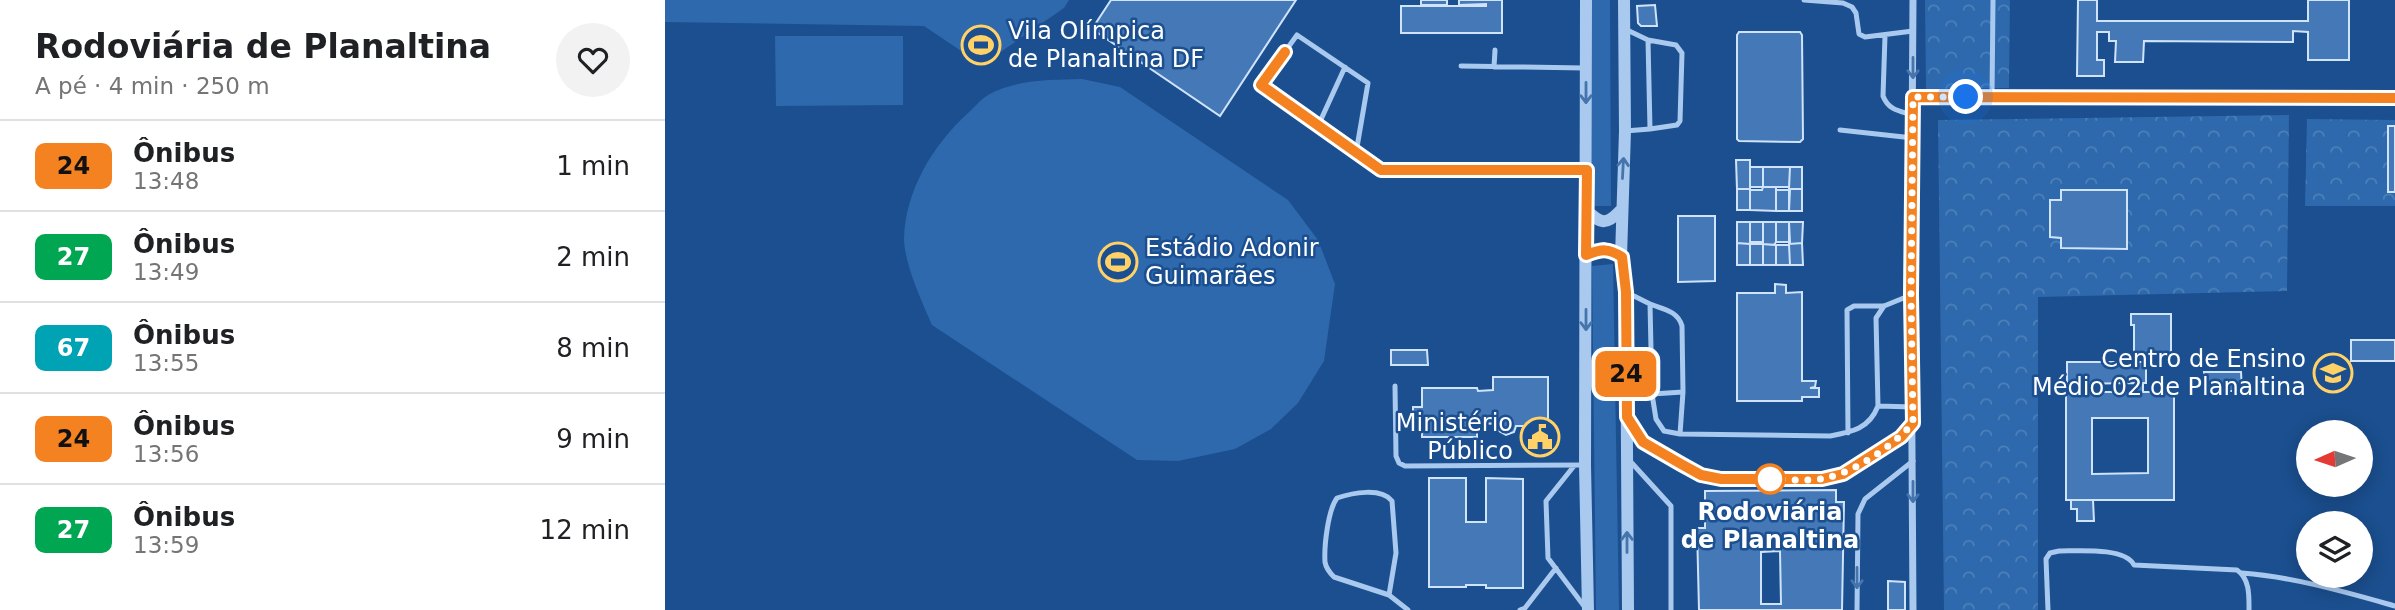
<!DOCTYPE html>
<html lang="pt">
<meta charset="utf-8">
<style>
:root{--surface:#fff;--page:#f2f2f2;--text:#202124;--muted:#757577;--line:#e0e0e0}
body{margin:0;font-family:"DejaVu Sans",sans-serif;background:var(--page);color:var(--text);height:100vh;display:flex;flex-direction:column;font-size:26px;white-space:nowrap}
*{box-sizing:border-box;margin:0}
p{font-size:23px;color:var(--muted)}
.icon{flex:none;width:38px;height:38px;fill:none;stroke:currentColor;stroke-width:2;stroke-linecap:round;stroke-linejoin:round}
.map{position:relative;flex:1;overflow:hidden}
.drawer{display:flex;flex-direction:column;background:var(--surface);width:665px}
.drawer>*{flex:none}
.badge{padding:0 14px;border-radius:10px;font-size:24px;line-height:46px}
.needle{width:46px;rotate:267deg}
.tools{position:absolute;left:1631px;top:420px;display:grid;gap:14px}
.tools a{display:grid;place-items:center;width:77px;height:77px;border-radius:50%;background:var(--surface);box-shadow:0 4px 18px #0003;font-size:35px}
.you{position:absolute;width:35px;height:35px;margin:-18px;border:5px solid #fff;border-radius:50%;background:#1a73e8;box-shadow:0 0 0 10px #1a73e833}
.map>.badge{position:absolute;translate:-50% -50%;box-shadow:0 0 0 4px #fff}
.round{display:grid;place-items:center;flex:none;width:74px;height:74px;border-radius:37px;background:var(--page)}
.head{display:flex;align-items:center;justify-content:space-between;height:119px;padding:0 35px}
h1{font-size:33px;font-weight:800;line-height:52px}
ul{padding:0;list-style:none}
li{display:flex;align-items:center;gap:21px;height:91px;padding:0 35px;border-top:2px solid var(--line)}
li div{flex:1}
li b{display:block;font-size:26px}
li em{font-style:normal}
li .badge{min-width:77px;font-weight:700;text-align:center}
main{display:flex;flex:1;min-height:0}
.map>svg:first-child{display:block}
.park{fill:url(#park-crowns)}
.garden{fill:#2e69ad}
.building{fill:#4478b7;stroke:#cfe3fa;stroke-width:2;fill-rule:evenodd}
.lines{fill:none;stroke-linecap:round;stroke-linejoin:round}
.service{stroke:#a9c9ee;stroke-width:5}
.minor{stroke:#a9c9ee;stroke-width:7}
.tertiary{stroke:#a9c9ee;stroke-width:12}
.oneway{stroke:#4674ac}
.line-casing{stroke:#fff;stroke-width:16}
.line{stroke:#f58220;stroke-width:10}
.walk{stroke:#fff;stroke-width:7;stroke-dasharray:0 12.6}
.stop-dot{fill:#fff;stroke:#f58220;stroke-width:3.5}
.labels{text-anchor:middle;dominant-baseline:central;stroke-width:5;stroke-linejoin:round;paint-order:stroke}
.poi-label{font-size:24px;fill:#fff;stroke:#1b4f8f;text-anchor:start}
.stop-label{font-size:24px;font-weight:bold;fill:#fff;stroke:#1b4f8f}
</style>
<main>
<section class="drawer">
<div class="head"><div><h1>Rodoviária de Planaltina</h1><p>A pé · 4 min · 250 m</p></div><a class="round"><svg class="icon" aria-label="heart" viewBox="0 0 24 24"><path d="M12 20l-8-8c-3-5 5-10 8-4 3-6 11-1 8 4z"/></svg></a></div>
<ul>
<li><span class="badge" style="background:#f58220;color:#111">24</span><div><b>Ônibus</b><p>13:48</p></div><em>1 min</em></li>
<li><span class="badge" style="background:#00a651;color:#fff">27</span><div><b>Ônibus</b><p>13:49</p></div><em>2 min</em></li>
<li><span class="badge" style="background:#00a3b4;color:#fff">67</span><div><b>Ônibus</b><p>13:55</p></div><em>8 min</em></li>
<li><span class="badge" style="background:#f58220;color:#111">24</span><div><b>Ônibus</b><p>13:56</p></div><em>9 min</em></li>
<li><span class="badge" style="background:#00a651;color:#fff">27</span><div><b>Ônibus</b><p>13:59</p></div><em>12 min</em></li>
</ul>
</section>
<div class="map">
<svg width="1730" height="610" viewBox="0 0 1730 610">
<defs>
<pattern id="park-crowns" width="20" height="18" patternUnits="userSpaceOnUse" patternTransform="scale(1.75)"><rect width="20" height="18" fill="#2e69ad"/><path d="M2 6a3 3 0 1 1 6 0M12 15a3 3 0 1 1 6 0" fill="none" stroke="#4d80b9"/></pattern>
</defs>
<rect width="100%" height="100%" fill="#1b4f8f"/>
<path class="park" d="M1260,0H1345L1344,88L1261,89Z
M1624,115L1622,291L1373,297V610H1279L1273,120Z
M1642,119L1730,120V206H1640Z"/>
<path class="garden" d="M0,0H404L399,8L317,65L259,26L0,22Z
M927,0H945L946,206H927Z
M110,36H238V105L111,106Z
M417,79L455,87L623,200L653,240L670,284L659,361L633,403L606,429L570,449L513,461L472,460L267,325C257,302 239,263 239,238C241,189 268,145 303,113C310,107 316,99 323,95C353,79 385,80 417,79Z
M948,264L954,610H931L927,266Z"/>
<path class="building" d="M446,0H631L555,116L427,29Z
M756,0H782V5H756Z
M794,0H837V33H736V6H821V4L794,5Z
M1413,0H1432V21H1643V0H1684V60H1643V32L1628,31V42L1479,41L1478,62H1450L1451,41H1444V32H1432V60H1439V76H1412Z
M990,5L992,26H976L973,23L972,6Z
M1074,32H1135L1137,35L1138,139L1135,142L1074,141L1072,139V35Z
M1723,126H1730V192H1723Z
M1071,160H1085V189H1072Z
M1085,167H1098V187H1085Z
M1098,167H1125L1124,187H1098Z
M1125,167H1137V189H1124Z
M1098,187H1111V211L1085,210V190H1097Z
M1072,189H1085V210H1072Z
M1124,189H1137V211H1124Z
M1111,190H1125L1124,211H1111Z
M1396,190H1462V249L1396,248V238L1385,237V200H1396Z
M1013,216H1050V281L1013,282Z
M1072,222H1085V244L1072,243Z
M1085,222H1098V242H1085Z
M1098,222H1111V242L1109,245L1098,244Z
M1111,222H1124L1125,242H1111Z
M1124,222H1138L1137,243L1124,244Z
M1072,243L1085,244V265H1072Z
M1137,243L1138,265H1125L1124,244Z
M1085,244H1098V265H1085Z
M1098,244L1111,245V265H1098Z
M1111,245H1124L1125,265H1111Z
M1110,284L1121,285V293L1137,292V381H1151L1150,387L1145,388H1154V397H1137V401H1072V293H1110Z
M1466,314H1506V354H1469V325H1466Z
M1686,340H1730V361H1686Z
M726,350H762L763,365H726Z
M1402,362H1481V383H1478V392H1509V500H1401V392H1471V383L1402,384ZM1427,418H1483V473L1427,474Z
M1539,372H1576L1577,391H1540Z
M828,377H883V426H851L849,432L841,435L834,431L832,424L812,423V437H757V418H748V407H757V388H812L813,391L828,390Z
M764,478H801V522H821V478L858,479V588H821V585H801V587H764Z
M1171,490V502H1179L1177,610H1034L1032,528H1040V491ZM1115,551L1116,604H1096V552Z
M1406,500H1428L1429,521H1412V509H1406Z
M1223,581L1240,582V610H1223Z"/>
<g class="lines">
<path class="service" d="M1139,0L1178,3L1187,7L1191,13L1194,34L1200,37L1248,31
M960,29L983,40L985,129L960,131
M1220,36L1218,96C1224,111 1235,111 1248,115
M983,40L1011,45L1017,53L1015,121L1012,125L985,129
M796,66L919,68
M829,67L830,50
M1327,97L1328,0
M653,126L680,67
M1175,130L1248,138
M691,153L703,83L632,35L596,85L716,170H919
M985,304C998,309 1013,311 1017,326L1018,392L1015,434
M1219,306L1211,318L1213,406L1248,407
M730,386L731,456L734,463L740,466L920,465
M1018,392L987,394L991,419L999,431L1015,434L1165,436C1187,432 1204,429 1213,406
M962,393L987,394L985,304L963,293
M964,421L978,442L1036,475L1056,479H1157L1178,474L1236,437L1246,425
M1183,433L1182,310L1189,306H1219L1246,295
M965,461L1006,506V610
M909,466L881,501L883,558L919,606
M1577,573C1629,577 1680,592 1730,606
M724,595L731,553L727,501C716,487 687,493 672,498C663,510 659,546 660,562C661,568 664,572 669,577L724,595L743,610
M855,610L860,608L891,568
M1192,610L1193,514L1200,499L1248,461
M1383,610L1381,559L1385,553L1394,551C1413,551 1460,547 1469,565L1572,570C1585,579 1584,596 1584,610"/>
<path class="minor" d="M1248,97L1730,98
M1248,610L1246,295L1248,0"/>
<path class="tertiary" d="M921,0L920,465L923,610
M959,0L960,131L956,257L961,292L963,610
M921,210C936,224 941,226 956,210
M921,255L939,248L956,257"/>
</g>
<defs><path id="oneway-shaft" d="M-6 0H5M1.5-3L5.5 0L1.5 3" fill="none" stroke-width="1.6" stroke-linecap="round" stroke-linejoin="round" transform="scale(1.75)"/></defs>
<g class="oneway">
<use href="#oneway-shaft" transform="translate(1248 68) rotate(90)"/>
<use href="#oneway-shaft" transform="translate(921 93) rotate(90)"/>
<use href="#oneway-shaft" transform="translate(958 168) rotate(-87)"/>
<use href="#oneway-shaft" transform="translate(921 320) rotate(90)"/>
<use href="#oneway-shaft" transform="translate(1248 492) rotate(90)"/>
<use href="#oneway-shaft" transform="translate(962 542) rotate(-90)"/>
<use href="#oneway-shaft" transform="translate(1192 578) rotate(90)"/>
</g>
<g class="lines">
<defs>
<path id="line" d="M620,52L596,85L716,170H922L921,255C937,249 943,248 957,257L961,292L962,417L978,442L1016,464L1036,475L1056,479H1157L1178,474L1236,437L1248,423L1246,295L1248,97L1730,98"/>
</defs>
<use href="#line" class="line-casing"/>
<use href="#line" class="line"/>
<path class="walk" d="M1105,479C1123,479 1143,482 1160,478C1189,473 1229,445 1248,423L1246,295L1248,97H1301"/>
</g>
<defs>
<symbol id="stadium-ring" viewBox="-11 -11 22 22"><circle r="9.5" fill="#1b4f8f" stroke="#ffd166" stroke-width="1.5"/><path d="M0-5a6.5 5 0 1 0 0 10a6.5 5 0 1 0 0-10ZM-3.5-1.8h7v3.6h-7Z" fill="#ffd166"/></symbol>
<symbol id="school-ring" viewBox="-11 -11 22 22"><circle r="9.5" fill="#1b4f8f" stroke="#ffd166" stroke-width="1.5"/><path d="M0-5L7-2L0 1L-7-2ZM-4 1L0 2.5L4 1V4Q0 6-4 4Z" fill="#ffd166"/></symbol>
<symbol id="civic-ring" viewBox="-11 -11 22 22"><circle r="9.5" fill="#1b4f8f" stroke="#ffd166" stroke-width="1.5"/><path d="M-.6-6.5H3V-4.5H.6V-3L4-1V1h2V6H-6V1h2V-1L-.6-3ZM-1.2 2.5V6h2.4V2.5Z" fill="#ffd166"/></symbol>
</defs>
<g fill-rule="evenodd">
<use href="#stadium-ring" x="294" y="23" width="44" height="44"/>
<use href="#stadium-ring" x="431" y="240" width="44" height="44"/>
<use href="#school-ring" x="1646" y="351" width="44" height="44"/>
<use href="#civic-ring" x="853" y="415" width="44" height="44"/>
</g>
<circle class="stop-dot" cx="1105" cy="479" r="14"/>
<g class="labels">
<g class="poi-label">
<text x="343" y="31">Vila Olímpica<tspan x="343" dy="28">de Planaltina DF</tspan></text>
<text x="480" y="248">Estádio Adonir<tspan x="480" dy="28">Guimarães</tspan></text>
<text x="1641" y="359" text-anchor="end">Centro de Ensino<tspan x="1641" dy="28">Médio 02 de Planaltina</tspan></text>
<text x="848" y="423" text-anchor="end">Ministério<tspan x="848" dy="28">Público</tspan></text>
</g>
<g class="stop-label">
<text x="1105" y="512">Rodoviária<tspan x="1105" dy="28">de Planaltina</tspan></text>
</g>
</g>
</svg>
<div class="tools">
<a><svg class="needle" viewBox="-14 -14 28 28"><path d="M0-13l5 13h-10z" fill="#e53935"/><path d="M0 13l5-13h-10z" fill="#757577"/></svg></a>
<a><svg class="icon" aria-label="layers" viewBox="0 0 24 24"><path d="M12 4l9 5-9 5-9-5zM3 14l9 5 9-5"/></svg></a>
</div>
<div class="you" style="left:1301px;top:97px"></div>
<b class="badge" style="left:961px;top:374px;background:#f58220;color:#111">24</b>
</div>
</main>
